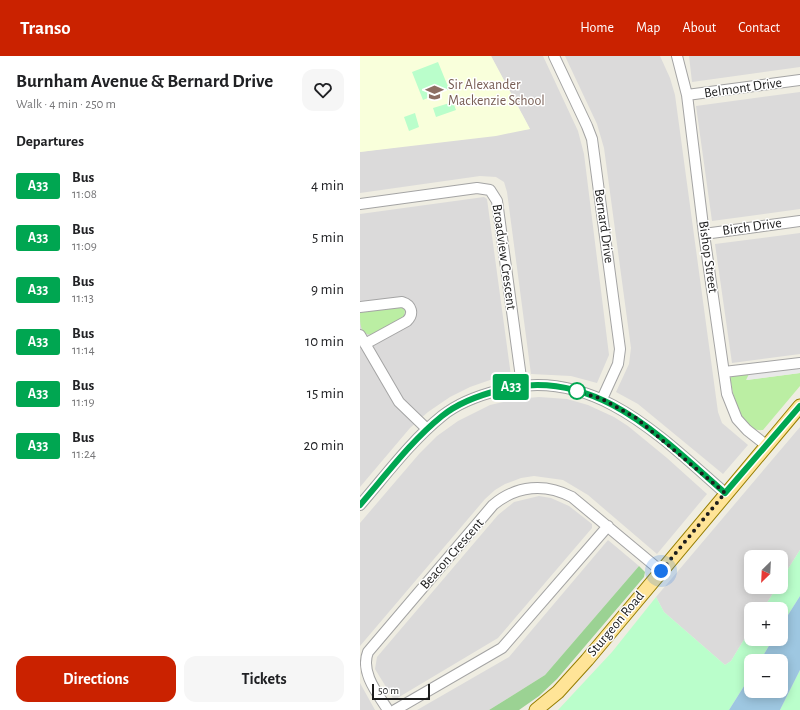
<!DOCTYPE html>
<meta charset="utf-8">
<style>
:root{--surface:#fff;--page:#f6f6f6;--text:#202124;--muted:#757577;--accent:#ca2200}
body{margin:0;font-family:"Alegreya Sans",sans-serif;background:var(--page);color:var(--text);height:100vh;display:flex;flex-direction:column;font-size:15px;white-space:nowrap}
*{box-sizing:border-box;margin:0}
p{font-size:13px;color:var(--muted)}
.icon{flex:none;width:22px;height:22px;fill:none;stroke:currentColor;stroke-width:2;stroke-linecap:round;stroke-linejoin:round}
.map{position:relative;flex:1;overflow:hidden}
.drawer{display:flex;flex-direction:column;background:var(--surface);width:360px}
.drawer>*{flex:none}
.badge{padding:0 8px;border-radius:3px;font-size:14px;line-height:26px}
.needle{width:26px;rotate:204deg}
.controls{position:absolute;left:384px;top:494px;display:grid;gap:8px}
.controls a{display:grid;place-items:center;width:44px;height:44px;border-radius:8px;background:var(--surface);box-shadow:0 2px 10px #0003;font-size:20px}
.scale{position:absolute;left:12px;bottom:10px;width:58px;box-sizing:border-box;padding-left:4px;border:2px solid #1d1d1d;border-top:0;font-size:11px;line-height:14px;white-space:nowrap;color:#1d1d1d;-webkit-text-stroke:3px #fff;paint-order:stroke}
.you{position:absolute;width:20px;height:20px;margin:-10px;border:3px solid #fff;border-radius:50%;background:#1a73e8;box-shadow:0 0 0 6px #1a73e833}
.map>.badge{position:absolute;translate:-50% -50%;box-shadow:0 0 0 2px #fff}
h2{padding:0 16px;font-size:15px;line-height:36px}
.round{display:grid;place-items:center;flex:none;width:42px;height:42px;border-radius:12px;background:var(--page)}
.headline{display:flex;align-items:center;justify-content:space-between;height:68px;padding:0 16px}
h1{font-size:19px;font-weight:600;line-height:30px}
.primary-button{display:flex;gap:8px;margin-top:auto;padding:8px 16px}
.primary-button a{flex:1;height:46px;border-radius:12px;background:var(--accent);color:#fff;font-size:16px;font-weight:600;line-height:46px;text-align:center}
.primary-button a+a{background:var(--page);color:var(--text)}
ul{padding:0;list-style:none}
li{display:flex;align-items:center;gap:12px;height:52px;padding:0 16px}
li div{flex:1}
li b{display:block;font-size:15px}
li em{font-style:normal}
li .badge{min-width:44px;font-weight:700;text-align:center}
header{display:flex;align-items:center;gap:24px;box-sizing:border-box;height:56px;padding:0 20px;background:var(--accent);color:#fff}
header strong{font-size:19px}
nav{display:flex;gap:22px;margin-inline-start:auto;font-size:14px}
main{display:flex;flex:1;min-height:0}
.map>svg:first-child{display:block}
.residential{fill:#dbdada}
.education{fill:#f9ffdb}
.grass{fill:#bbeea3}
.forest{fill:#9bd293}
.park{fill:#bafecb}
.parking{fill:#e9e9e9}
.water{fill:#9ec7e1}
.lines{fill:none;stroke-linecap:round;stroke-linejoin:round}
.minor-casing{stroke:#a4a4a4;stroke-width:12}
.major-casing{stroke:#967e00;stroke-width:15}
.minor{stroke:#fff;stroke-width:10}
.major{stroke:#ffe497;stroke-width:13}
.line-casing{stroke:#fff;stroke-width:9}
.line{stroke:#00a651;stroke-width:6}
.walk{stroke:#1d1d1d;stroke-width:4;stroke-dasharray:0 7.2}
.stop-dot{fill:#fff;stroke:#00a651;stroke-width:2}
.labels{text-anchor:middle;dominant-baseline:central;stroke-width:3;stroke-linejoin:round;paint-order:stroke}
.education-label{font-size:14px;fill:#785e54;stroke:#fff;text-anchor:start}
.street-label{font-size:14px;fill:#1d1d1d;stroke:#fff}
</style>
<header>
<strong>Transo</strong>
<nav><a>Home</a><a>Map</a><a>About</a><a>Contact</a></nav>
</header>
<main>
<section class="drawer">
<div class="headline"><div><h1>Burnham Avenue &amp; Bernard Drive</h1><p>Walk · 4 min · 250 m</p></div><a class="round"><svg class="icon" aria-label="heart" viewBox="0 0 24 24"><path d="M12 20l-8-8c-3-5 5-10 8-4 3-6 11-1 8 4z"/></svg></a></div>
<h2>Departures</h2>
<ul>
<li><span class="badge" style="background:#00a651;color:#fff">A33</span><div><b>Bus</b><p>11:08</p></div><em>4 min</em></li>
<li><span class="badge" style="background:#00a651;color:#fff">A33</span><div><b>Bus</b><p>11:09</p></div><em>5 min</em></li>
<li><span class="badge" style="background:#00a651;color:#fff">A33</span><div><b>Bus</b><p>11:13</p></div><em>9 min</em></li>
<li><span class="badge" style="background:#00a651;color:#fff">A33</span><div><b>Bus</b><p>11:14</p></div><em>10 min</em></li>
<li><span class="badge" style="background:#00a651;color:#fff">A33</span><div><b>Bus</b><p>11:19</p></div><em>15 min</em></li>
<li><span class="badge" style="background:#00a651;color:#fff">A33</span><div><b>Bus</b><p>11:24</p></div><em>20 min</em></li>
</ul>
<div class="primary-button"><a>Directions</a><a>Tickets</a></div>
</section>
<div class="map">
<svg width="440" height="654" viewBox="0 0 440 654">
<rect width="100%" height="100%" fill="#efede2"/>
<path class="residential" d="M131,0H183L218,75L224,98L249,299L237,327L211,320L171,318L147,136L144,126L136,121L120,120L0,137V96L170,73Z
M205,0H300L310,22L315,39L358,356L362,367L388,389L363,418L278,348L256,336L269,308L271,292L244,92L237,68Z
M329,0H440V11L332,26Z
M440,36V153L352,165L336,50Z
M124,141L127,143L151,320L130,324L110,331L90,341L68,356L50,372L0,431V158Z
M440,177V298L372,307L355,188Z
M179,341L207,343L228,349L254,361L268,370L307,402L347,438L297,498L228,439L203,424L174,420L161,422L145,428L135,434L125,443L0,590V467L59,398L77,380L98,365L130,349L156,343Z
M440,371V494L421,524V501H391V531H417L403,553H391V572L371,605L365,609L304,556L296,541Z
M179,440L191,442L209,450L232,468V472L138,582L34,644L15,613L17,601L138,459L154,446Z
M248,484L279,510L185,619L129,654H57L149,601Z
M0,627L15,654H0Z"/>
<path class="education" d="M0,0H131L170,73L136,80L0,96Z"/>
<path class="grass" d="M39,250L45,254L44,261L13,279C0,279 0,268 0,257L2,255Z
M390,317L387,324L440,317V330L403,374C380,377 372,336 370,320Z"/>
<path class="forest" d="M279,510L285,516L284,521L197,623L179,640L159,654H129L185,619Z"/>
<path class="park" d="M78,6L89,33L63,44L52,16Z
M93,46L96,54L76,61L73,52Z
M55,57L59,71L49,75L44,61Z
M440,494V540L421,570V553H403L417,531H421V524Z
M296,541L304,556L365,609L371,605L391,572V583H413L400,605H391V619L369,654H198L252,596Z
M440,614V654H420Z"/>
<path class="parking" d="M440,309V317L386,324L390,316Z"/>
<path class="water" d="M440,540V614L420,654H369L391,619V635H421V605H400L413,583H421V570Z"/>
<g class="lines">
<defs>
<path id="minor" d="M194,0L227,70L232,83L260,293L258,308L242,343
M317,0L327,39L344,178L367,338L377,363L387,374L406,389
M327,39L440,24
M0,148L117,132L130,134L137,145L162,329
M344,178L440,165
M0,251L42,246C52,249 54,258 47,265L5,288
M0,279L39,346L67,373
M364,316L440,307
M0,449C26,419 51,385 82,360C98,347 120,339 140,334C233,309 301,381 365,437
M28,654C17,637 0,616 8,596L133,449C157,429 185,427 212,441L301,515
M35,654L142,592L248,470"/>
<path id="major" d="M176,654L198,636L227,604L440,350"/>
</defs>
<use href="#minor" class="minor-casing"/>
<use href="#major" class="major-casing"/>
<use href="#minor" class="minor"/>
<use href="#major" class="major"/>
</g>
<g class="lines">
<defs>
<path id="line" d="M0,449C26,419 51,385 82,360C98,347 120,339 140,334C233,309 301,381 365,437L440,350"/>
</defs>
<use href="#line" class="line-casing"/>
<use href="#line" class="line"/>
<path class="walk" d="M217,335L242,343L276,362L365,437L301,515"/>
</g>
<defs>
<symbol id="school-bare" viewBox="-9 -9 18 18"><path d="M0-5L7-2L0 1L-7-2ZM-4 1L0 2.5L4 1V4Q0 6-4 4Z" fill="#8d6e63" stroke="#fff" stroke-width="2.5" paint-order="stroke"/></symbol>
</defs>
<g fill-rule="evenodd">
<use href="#school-bare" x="62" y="24" width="25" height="25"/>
</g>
<circle class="stop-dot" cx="217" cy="335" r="8"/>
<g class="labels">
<g class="education-label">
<text x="88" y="29">Sir Alexander<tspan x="88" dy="16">Mackenzie School</tspan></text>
</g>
<g class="street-label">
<text transform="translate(383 32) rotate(-8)">Belmont Drive</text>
<text transform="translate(244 170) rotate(82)">Bernard Drive</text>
<text transform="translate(392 171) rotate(-8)">Birch Drive</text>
<text transform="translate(144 201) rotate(82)">Broadview Crescent</text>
<text transform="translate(348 201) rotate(82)">Bishop Street</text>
<text transform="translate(92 498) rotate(-49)">Beacon Crescent</text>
<text transform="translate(256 568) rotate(-50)">Sturgeon Road</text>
</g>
</g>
</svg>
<div class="controls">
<a><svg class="needle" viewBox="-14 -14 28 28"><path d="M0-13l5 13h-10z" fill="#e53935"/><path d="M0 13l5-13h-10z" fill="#757577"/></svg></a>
<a>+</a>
<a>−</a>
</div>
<div class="scale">50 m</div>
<div class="you" style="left:301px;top:515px"></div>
<b class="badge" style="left:151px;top:331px;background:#00a651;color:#fff">A33</b>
</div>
</main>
